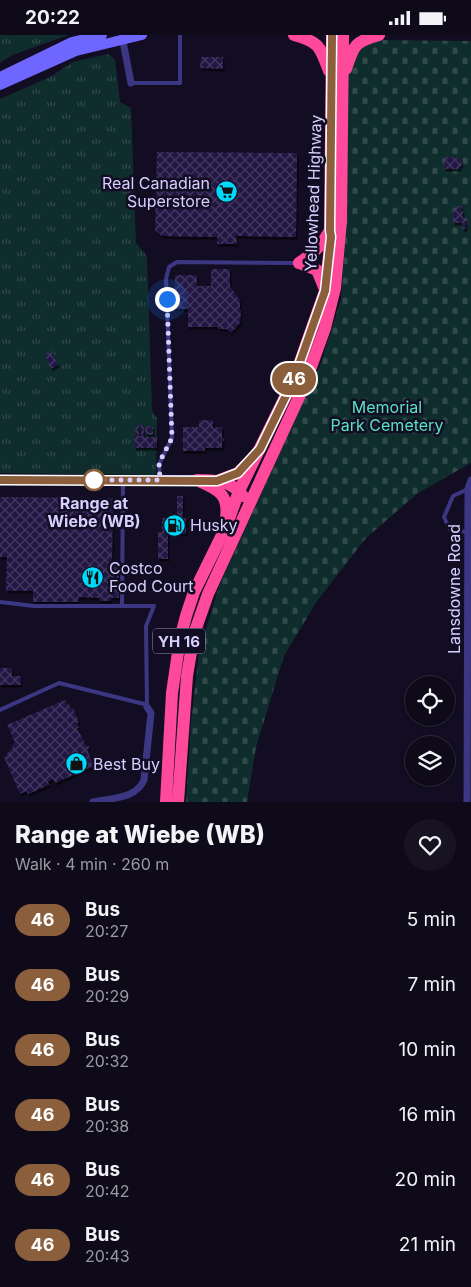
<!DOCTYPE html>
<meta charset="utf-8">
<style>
:root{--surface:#0e0a1a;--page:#171323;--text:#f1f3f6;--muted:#9b9aa2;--line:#2e2b39}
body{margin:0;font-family:Inter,sans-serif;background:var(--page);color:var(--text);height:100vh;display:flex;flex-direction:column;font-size:19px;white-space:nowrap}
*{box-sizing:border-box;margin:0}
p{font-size:16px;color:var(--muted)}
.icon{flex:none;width:28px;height:28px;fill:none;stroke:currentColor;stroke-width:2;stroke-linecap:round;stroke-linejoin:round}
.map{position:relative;height:767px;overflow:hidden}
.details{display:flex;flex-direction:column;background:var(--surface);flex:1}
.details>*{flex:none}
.badge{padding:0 10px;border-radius:16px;font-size:18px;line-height:32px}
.buttons{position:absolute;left:405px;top:641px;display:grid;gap:10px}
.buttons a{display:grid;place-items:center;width:50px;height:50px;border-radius:50%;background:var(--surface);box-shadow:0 1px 4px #0004,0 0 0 1px var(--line);font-size:25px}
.you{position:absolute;width:25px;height:25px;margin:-12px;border:4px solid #fff;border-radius:50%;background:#1a73e8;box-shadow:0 0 0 8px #1a73e833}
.map>.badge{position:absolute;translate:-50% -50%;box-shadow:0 0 0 2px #fff}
.round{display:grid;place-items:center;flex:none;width:52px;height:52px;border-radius:26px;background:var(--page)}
.head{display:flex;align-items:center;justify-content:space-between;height:85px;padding:0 15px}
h1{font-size:24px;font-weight:800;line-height:38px}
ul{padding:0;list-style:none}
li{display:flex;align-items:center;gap:15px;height:65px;padding:0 15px}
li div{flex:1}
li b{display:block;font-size:19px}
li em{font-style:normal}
li .badge{min-width:55px;font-weight:700;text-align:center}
.status{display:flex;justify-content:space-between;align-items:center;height:35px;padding:0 25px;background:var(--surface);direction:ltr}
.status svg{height:14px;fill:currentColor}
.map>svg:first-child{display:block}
.grass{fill:url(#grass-tufts)}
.cemetery{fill:url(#cemetery-stones)}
.building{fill:url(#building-cross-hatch);filter:url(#shadow)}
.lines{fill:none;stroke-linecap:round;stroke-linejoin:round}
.lane{stroke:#3c3783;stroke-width:4}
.street{stroke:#3c3783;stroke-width:7}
.secondary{stroke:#6f66ff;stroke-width:10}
.highway{stroke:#ff4a9b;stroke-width:12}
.line-casing{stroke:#fff;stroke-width:11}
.line{stroke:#8b5e3c;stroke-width:8}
.walk{stroke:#d6cfff;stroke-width:5;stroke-dasharray:0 9}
.stop-dot{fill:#fff;stroke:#8b5e3c;stroke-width:2.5}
.labels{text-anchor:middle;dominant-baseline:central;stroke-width:5;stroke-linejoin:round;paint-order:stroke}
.shield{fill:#120d23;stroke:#9b95bd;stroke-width:1}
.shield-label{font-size:15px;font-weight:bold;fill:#d6cfff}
.poi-label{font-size:16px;fill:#d6cfff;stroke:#120d23;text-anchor:start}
.street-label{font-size:16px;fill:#d6cfff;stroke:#120d23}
.park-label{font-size:16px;fill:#58e2c4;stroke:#120d23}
.stop-label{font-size:16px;font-weight:bold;fill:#d6cfff;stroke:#120d23}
</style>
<div class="status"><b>20:22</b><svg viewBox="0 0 49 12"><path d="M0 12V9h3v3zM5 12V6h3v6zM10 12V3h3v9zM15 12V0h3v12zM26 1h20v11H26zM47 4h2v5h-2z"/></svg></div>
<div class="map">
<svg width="471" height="767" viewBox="0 0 471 767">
<defs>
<pattern id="grass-tufts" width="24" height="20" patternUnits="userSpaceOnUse" patternTransform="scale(1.25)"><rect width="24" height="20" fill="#102d2d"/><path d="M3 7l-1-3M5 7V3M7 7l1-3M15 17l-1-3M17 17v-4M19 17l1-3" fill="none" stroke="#324a4c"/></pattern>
<pattern id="cemetery-stones" width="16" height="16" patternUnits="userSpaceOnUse" patternTransform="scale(1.25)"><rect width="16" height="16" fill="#102d2d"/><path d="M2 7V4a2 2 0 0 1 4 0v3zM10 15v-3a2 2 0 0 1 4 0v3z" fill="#324a4c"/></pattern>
<pattern id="building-cross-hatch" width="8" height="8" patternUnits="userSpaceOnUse" patternTransform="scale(1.25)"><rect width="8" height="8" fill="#231944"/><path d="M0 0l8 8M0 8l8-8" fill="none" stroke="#423960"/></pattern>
<filter id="shadow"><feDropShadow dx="1.5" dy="2.5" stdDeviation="0" flood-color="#0009"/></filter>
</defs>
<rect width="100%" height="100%" fill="#120d23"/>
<path class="grass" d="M0,0H69L12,20L0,28Z
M108,19L115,25L120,67L131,73L136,208L147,221L152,376L157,383L156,440L0,438V64L50,42L73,27Z"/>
<path class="cemetery" d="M377,5L471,6V428L418,458L366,503L317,566L284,621L256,712L247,767H186L191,686L199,617L219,551L321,328L341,264L347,177V43L354,22L362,13Z"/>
<path class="building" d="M201,22H223V34L200,33Z
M157,117L297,118L296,202L236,201L237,209H217V202L162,201L155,195Z
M445,122L461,123L462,131H460V134H444Z
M456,171H462L461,175H463V183H466V194H462V188H453V175H456Z
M211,234H230V251L240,266V275H241L240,288L231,298L226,294H218V292H188V274H174L175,240H197V251H211Z
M52,317L58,330L51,334L45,320Z
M199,385H213V393L222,392V402L224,405L222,407V413H205V416H183V392H199Z
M136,389H139V401H141V390H144V402H157V413H134Z
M145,391L153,392V400L145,399Z
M177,461H183V483H186V499H168V524H158V497H162V483H177Z
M0,462L113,463L112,530H119V563H111V566H99V563L79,562V567H33V556H6L7,522H0Z
M0,633H12V641H21V650H0Z
M65,665L67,670L69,669L71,674L73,673L79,687L77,688L79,693H77L86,711H89L88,717L94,731L55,748L53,744L48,747L49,750L28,759L27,756L20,759L4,722L13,712L12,711L15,707L7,690Z"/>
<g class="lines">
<path class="lane" d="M131,48H180V0
M160,445L159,429L172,403L166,244L169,232L177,227L297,228
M468,454L453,461L444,482L450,495L468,497
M0,567L34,571H154L146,591L147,672L144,669L59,648L0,675
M122,571L123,446"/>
<path class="street" d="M122,1L131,48
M93,767C111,763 136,764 144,745L151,678L147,672
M467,767L468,454L471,445"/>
<path class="secondary" d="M0,42L72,7L102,0
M0,50L76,16L142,0
M0,445H197"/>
<path class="highway" d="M294,0C320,7 320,12 329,36
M346,34C354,10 354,7 379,0
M299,228C312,219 321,212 329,197
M299,228L317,235L324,252
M197,445C218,446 229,444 243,461
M217,446L238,438L250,426
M201,447C220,455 229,461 226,484
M166,767L172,658L180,604L186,581L194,557L226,492L239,456L294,344L325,256L331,202L330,195L332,0
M178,767L187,641L194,599L208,559L305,349L325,293L335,253L341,186L343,0"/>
</g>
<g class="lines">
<defs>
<path id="line" d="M0,445L217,446L238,438L260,414L294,344L325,256L331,202L330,195L332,0"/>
</defs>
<use href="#line" class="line-casing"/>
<use href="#line" class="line"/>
<path class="walk" d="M94,445H160L159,428L172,403L167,264"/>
</g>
<defs>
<symbol id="supermarket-disc" viewBox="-11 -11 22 22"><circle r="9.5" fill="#00d9fa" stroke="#120d23"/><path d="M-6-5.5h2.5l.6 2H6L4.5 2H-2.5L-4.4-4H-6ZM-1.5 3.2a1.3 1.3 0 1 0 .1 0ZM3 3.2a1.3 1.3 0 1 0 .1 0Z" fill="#111"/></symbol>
<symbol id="fuel-disc" viewBox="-11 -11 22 22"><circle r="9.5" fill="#00d9fa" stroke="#120d23"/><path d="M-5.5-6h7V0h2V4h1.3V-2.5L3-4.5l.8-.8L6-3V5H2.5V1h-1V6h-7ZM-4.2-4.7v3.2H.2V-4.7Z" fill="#111"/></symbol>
<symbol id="restaurant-disc" viewBox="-11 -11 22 22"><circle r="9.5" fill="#00d9fa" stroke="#120d23"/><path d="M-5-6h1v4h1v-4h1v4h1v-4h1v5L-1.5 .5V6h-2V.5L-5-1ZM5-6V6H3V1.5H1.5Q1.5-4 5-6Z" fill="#111"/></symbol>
<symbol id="shop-disc" viewBox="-11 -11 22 22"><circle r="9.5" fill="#00d9fa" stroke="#120d23"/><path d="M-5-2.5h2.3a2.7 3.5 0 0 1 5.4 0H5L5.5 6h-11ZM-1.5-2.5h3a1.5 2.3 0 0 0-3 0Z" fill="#111"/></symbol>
</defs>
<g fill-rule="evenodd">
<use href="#supermarket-disc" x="214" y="144" width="25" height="25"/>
<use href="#fuel-disc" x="162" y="478" width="25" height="25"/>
<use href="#restaurant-disc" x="80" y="530" width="25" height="25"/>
<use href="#shop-disc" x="64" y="716" width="25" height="25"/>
</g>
<circle class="stop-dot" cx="94" cy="445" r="10"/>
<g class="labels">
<rect class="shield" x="153" y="593.5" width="52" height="25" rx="4"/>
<g class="shield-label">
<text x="179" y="606">YH 16</text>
</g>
<g class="poi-label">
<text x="210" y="148" text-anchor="end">Real Canadian<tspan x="210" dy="18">Superstore</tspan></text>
<text x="190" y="490">Husky</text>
<text x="109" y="533">Costco<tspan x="109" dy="18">Food Court</tspan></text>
<text x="93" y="729">Best Buy</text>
</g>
<g class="street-label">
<text transform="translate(313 158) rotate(-88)">Yellowhead Highway</text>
<text transform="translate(454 554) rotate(-90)">Lansdowne Road</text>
</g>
<g class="park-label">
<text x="387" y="372">Memorial<tspan x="387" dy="18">Park Cemetery</tspan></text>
</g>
<g class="stop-label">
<text x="94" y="468">Range at<tspan x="94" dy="18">Wiebe (WB)</tspan></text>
</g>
</g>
</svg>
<div class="buttons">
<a><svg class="icon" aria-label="locate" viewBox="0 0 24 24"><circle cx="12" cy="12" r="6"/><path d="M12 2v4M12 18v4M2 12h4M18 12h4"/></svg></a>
<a><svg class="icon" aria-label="layers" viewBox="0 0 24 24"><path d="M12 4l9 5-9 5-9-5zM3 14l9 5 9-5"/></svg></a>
</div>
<div class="you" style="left:167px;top:264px"></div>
<b class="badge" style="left:294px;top:344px;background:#8b5e3c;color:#fff">46</b>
</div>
<section class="details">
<div class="head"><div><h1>Range at Wiebe (WB)</h1><p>Walk · 4 min · 260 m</p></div><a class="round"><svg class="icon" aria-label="heart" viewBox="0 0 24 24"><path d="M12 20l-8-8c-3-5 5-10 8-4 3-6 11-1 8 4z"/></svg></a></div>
<ul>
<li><span class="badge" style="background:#8b5e3c;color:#fff">46</span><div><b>Bus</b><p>20:27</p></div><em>5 min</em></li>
<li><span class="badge" style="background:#8b5e3c;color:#fff">46</span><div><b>Bus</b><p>20:29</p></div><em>7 min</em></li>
<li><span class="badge" style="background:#8b5e3c;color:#fff">46</span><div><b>Bus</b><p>20:32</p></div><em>10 min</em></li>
<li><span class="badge" style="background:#8b5e3c;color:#fff">46</span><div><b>Bus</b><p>20:38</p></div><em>16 min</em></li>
<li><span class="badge" style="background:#8b5e3c;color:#fff">46</span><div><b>Bus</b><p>20:42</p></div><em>20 min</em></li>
<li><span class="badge" style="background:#8b5e3c;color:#fff">46</span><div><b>Bus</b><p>20:43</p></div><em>21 min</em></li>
</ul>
</section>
